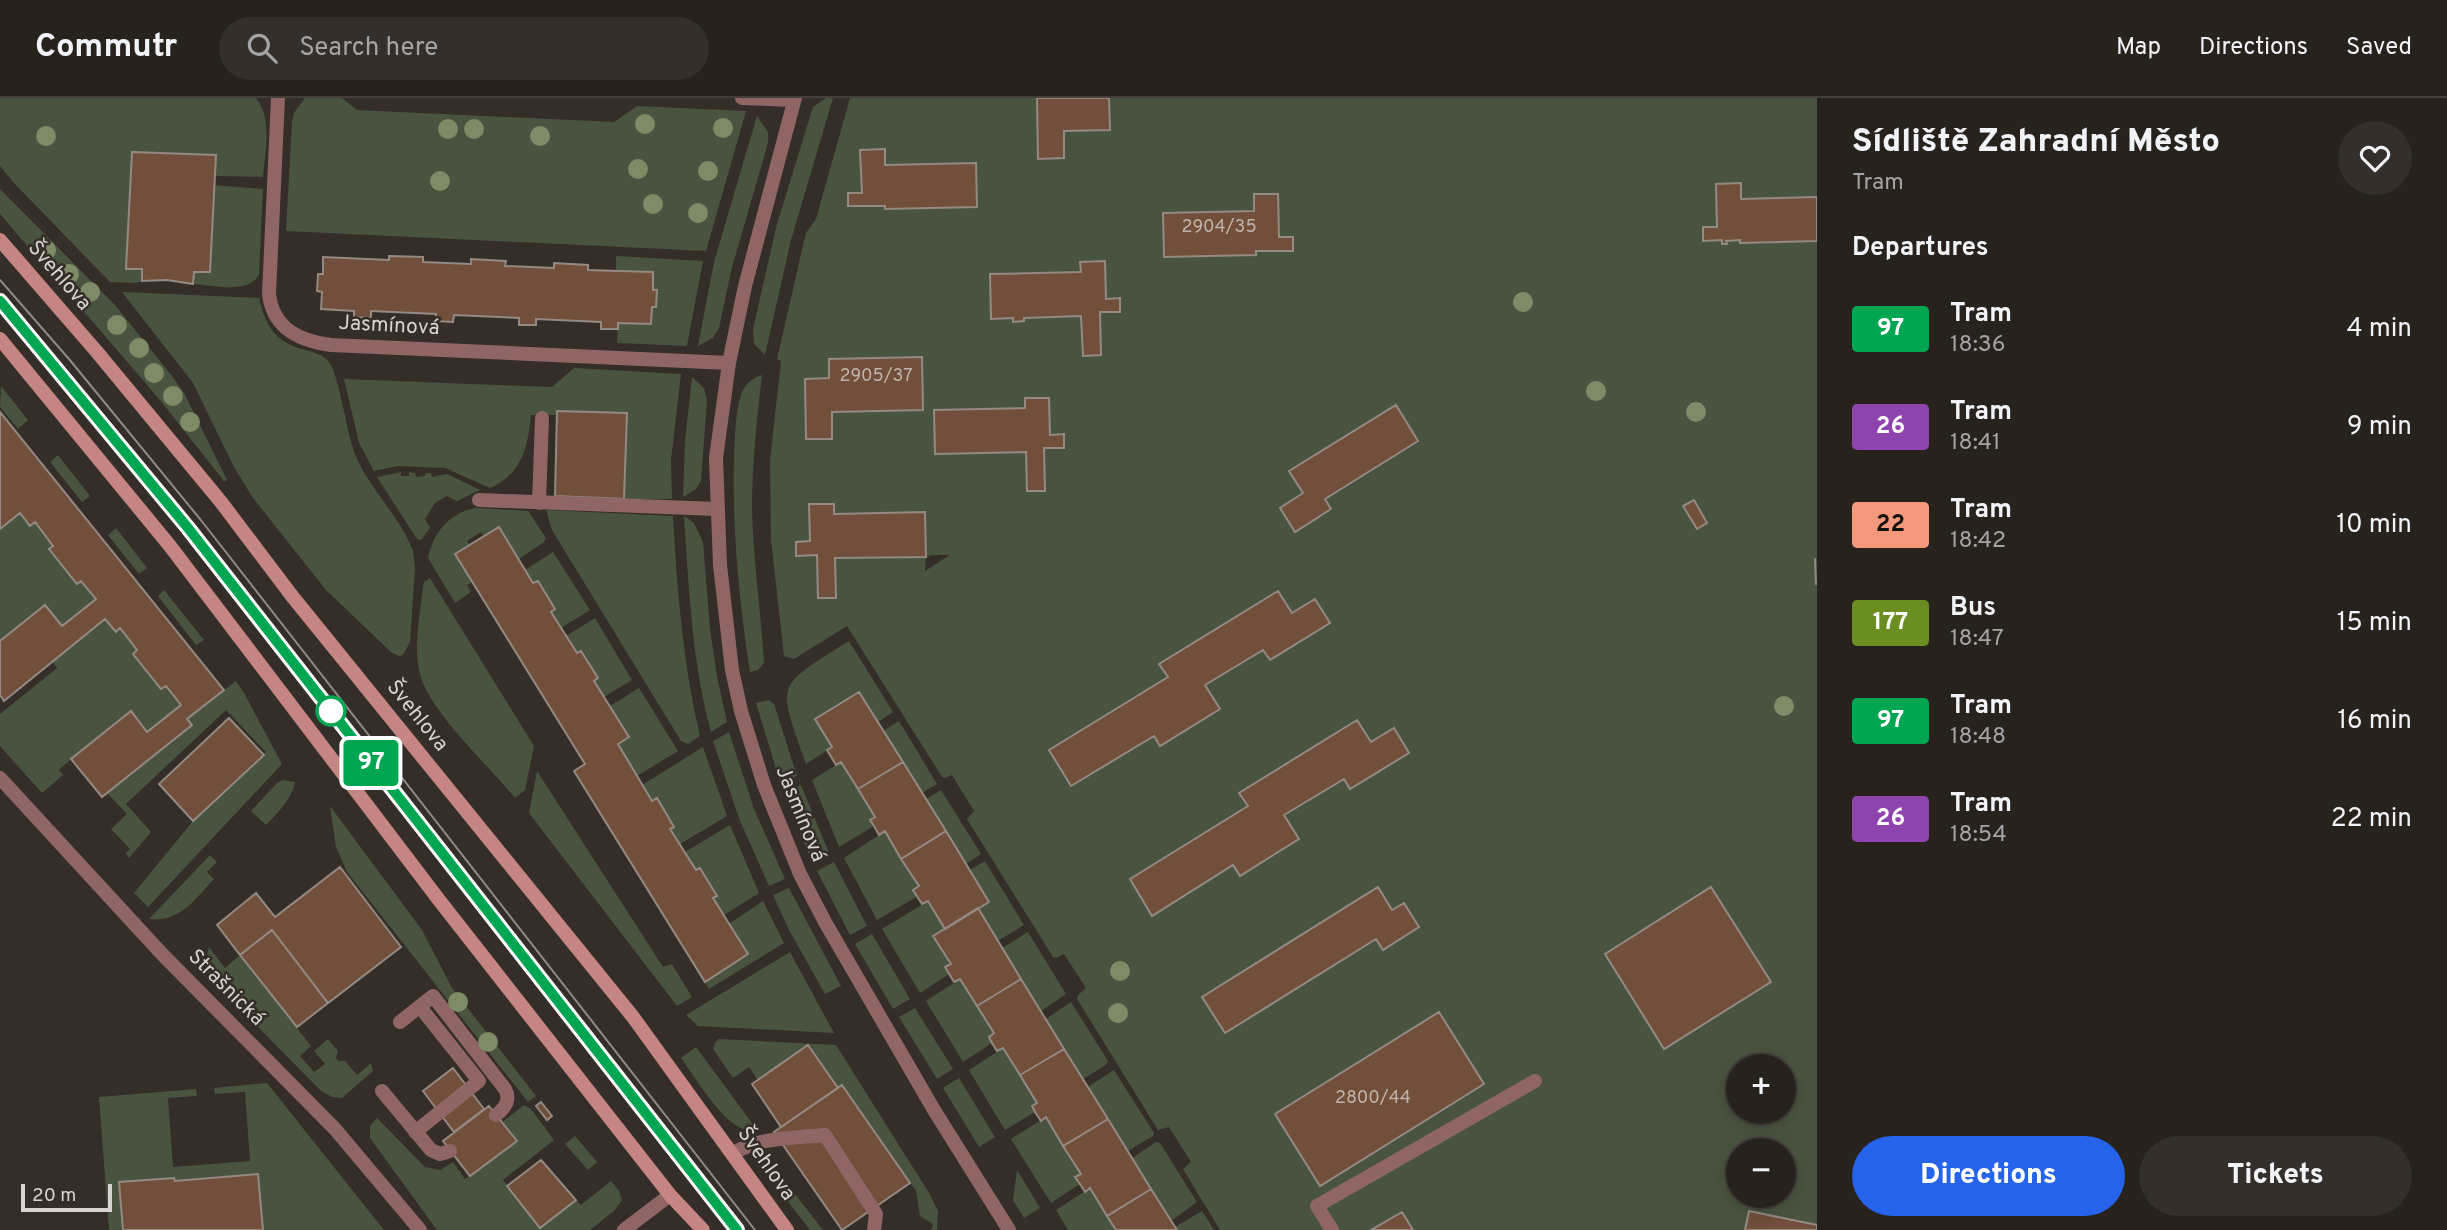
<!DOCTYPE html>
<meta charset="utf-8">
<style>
:root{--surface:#28221d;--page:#342f2a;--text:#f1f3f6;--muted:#a5a4a4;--line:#443f3b;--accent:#2563eb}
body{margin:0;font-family:Overpass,sans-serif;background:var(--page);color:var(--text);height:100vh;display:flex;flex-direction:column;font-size:26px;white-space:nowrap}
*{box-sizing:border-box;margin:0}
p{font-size:23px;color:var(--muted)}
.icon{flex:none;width:38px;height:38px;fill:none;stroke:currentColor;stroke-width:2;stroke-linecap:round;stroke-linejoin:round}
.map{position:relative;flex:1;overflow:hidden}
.panel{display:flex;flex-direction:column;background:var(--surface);width:630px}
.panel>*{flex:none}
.badge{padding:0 14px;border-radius:5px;font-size:24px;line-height:46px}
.fabs{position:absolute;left:1726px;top:956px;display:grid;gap:14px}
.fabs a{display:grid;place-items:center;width:70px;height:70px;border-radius:50%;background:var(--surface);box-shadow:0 4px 18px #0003,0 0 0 2px var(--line);font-size:35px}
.scale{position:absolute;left:21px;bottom:18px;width:91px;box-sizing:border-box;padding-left:7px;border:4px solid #d9d4cf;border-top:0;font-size:19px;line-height:24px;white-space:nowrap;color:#d9d4cf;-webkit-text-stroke:5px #352d27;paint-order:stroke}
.map>.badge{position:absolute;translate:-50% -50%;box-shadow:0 0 0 4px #fff}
h2{padding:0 35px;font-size:26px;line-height:63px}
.round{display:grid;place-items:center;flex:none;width:74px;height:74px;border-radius:37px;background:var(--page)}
.head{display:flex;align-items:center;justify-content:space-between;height:119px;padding:0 35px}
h1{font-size:33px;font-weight:800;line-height:52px}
.cta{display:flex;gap:14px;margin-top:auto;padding:14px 35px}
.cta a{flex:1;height:80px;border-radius:42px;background:var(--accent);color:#fff;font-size:28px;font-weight:800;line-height:80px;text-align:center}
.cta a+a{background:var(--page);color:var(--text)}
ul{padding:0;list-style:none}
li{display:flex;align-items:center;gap:21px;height:98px;padding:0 35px}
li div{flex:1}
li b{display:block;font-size:26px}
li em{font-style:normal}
li .badge{min-width:77px;font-weight:700;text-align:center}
header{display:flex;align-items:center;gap:42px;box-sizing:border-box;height:98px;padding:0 35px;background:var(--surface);border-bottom:2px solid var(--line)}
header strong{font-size:33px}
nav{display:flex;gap:38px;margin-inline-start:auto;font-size:24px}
.search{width:490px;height:63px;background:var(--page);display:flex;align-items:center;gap:18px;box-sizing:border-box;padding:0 24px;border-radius:38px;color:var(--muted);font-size:26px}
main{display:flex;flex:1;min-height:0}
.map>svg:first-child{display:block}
.green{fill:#495440;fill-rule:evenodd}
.building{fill:#714f3a;stroke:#948983;stroke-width:2}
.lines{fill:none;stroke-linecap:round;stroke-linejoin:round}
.lane{stroke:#8f6665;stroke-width:14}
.street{stroke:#8f6665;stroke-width:14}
.secondary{stroke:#c48583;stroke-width:14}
.tram{stroke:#908984;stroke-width:2}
.tree{fill:#7e8b67}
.line-casing{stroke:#fff;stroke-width:16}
.line{stroke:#00a651;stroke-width:10}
.stop-dot{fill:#fff;stroke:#00a651;stroke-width:3.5}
.labels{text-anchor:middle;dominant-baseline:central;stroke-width:5;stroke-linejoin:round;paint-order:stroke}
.number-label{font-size:18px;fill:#bfb3aa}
.street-label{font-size:21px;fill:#d9d4cf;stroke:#352d27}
</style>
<header>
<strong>Commutr</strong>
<div class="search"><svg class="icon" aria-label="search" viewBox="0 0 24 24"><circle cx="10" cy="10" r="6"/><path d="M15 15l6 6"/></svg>Search here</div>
<nav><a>Map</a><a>Directions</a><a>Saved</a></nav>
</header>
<main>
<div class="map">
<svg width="1817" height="1132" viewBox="0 0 1817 1132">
<rect width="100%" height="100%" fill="#352d27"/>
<path class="green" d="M0,0H256C273,22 265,53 263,79L215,78V57L132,54L126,170L142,171V183L137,185L110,184L13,84L0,68Z
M305,0H342L357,12L614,24L637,8L746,13L706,153L286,133L292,23L294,15Z
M826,0H833L791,142L765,257L754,246L753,231L777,126L813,9Z
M850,0H1037L1039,61L1064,60V33L1110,32L1109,0H1817V1127L1749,1113L1745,1132H1220L1183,1071L1191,1064L1169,1029L1158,1032L1077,901L1078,897L1086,890L1064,856L1057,860L1053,859L967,721L974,713L952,677L945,680L942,679L847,528L794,561L784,558L771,442L770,362L781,263L777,261L804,143L806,135L816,121ZM885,51V67L976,65L977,108L885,111V108H848V95H862L860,52ZM1278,96L1279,139L1293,153H1256V157L1164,159L1163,115L1254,113V97ZM1104,163L1106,201H1120V213L1100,214V257H1083L1081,218L1024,220L1023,223L1014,224L1013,220L991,221L990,177L1081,174V164ZM921,259L923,311L832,314V341H807L805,281L829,280V261ZM1025,300H1049L1050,337L1063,336L1064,350H1044V393H1027L1026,354L935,355L934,312L1025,310ZM809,406L834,416L925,414L835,460L836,499L818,500L817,457H796V444L810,443ZM931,457H950L925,473L926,459ZM1738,968H1783V1013H1738ZM1738,1052H1783V1097H1738Z
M757,18L768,34V45L731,173L719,230L713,240L698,248L714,164Z
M214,87L263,91L259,176C250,197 212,187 193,186L194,174H210Z
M0,91L115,207L172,278L184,295L227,382L224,383L160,302L0,116Z
M616,158L703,163L687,248L617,245L618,225L651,226L652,209H656L657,193L653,192V174L620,173L616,172Z
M122,194L259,200C266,230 276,244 305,252C315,255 323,256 329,264C340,280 346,333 355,356C369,391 400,418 413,453L415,470L410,544L403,557L399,558L392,555L326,492L253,400L234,369L193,285Z
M574,270L681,276L671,362L672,401H624L626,315L558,313L557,317H531C528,349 522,376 490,390L445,370L398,368L374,373L359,345L344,281L552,289Z
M762,277C757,321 752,365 752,410C753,462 761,513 764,565L758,572L750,574C739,503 732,430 734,358C735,338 735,313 742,294C746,285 754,279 762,277Z
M692,279L704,290L707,303L701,383L696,391L683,399L685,343Z
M1,288L28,322L18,331L0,309Z
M58,357L90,398L82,404L50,364Z
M401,374V378H409V374L415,375L416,379L425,378L426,375H431L432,379L447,376L480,392L457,403L447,398L435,405L425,421L430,430L421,442L417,441L377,379Z
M475,410L528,413L546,440L544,444L519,461L499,430L484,438L481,434L467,443L470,447L472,484L467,487L471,494L455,505L428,460C434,434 448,416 475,410Z
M546,412L673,418C677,493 683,565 700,638L688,646L681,643L552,432Z
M20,415L30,428L35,424L53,448L49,451L77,486L81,483L96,501L62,528L45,507L0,543V431Z
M684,418L694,425L703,444L710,531L717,579L727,624L711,634C692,564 689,491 684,418Z
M116,430L147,470L139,476L108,437Z
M553,454L590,512L561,530L551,514L538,483L533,485L525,472Z
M430,480L534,648L525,692L515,700C490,669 428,612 420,576C413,549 420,517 423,489L424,484Z
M164,492L204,542L196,547L158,498Z
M595,520L632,582L604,599L594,583L598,580L581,553L577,555L566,538Z
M105,521L115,534L120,530L137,552L133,556L161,591L166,588L181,607L147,634L71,661L59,672L63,677L42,695L0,648V616L57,570L53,564Z
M849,543L893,614L878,624L859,594L815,621L832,649L806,666C777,583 774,590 849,543Z
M236,583L244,595L282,666L148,809L134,795L193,723L266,654L226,612L126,706L151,734L129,760L126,755L130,751L111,731L127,716L107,695L191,626L187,621Z
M639,590L678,653L637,678L618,646L629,639L610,608Z
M769,602L774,606L797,678L780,684L756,605Z
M899,623L937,686L922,695L883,633Z
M729,634L754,711L785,781L769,788L740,723L713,643Z
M703,649L727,718L680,746L670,731L674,728L657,701L652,703L642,687Z
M841,664L875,719L870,722L874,728L839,749L812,682Z
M537,673L663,869L672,866L692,899L677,908L529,715Z
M283,682L295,684C291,703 278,714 266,727L251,713L277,685Z
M801,687L829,755L812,764L783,694Z
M941,692L981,756L966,766L926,701Z
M330,708L422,832L452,890L536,998L528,1004L347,774L336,749Z
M730,727L759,795L724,817L713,800L717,797L700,770L696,772L685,754Z
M885,733L919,788L914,792L918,798L877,822L844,760Z
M210,757L217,764L207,774L214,781C195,801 180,825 149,821Z
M985,763L1024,827L998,843L978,810L989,803L970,772Z
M834,764L867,828L850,837L817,773Z
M789,790L841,888L825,896L789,832L773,797Z
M763,803L784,845L709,891L705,884L748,856L729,826Z
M928,803L945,831L934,838L951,866L945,869L949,876L920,895L882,831Z
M1028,834L1066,896L1041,913L1002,850Z
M872,836L910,901L893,911L855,846Z
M209,849L225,870L240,857L311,948L300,958L314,974L325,966L314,953L328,941L338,953L336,960L338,963H345L357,977L371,965L373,973L342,1000L332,999L321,993L211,881L205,865Z
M790,854L834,935L698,928L686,917Z
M960,881L994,935L989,939L992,945L963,964L926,903Z
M1071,904L1108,963L1106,967L1083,981L1046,921Z
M915,910L953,971L937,981L899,919Z
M719,941L836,947L929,1095L938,1113L937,1132H931L933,1126L920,1118L916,1092L910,1085L843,988L838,990L808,947L758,982L749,969L733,980L713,951L715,945Z
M696,949L752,1025L753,1029L751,1032C727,1034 695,979 681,960Z
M1003,950L1037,1005L1032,1009L1035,1014L1005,1032L969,972Z
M1114,972L1154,1035L1153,1038L1128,1053L1088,989Z
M959,980L995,1039L979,1049L943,990Z
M267,985L384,1132H263L258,1076L175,1083L174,1080L119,1084L123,1132H109L99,999L196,991L197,998L168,1000L173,1069L250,1063L245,994L215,996L214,990Z
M524,1007L531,1011L554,1042L503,1082L540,1130L576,1102L581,1107L611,1083L619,1093L622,1102L614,1113L590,1132H437L370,1040V1028L377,1020L425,1069L440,1072L453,1064L465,1081L516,1043L502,1024Z
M1046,1019L1081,1076L1076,1079L1080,1086L1051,1105L1011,1041Z
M575,1038L597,1064L588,1072L565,1046Z
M1156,1044L1160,1045L1197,1104L1171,1123L1132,1060Z
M759,1066L774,1069L823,1132H810Z
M1017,1072L1040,1110L1024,1120L1013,1102Z
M1090,1090L1116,1132H1068L1056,1112Z
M1202,1113L1214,1132H1177L1175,1129Z"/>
<path class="building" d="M1037,0H1109L1110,32L1064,33V60L1038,61Z
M885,51V67L976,65L977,109L885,111V108H848V95H862L860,52Z
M132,54L216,57L210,174H194L193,186L167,182L142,183V171H126Z
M1741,85V101L1817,99V143L1740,145V142L1726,143L1727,146H1722V142L1703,143V129H1717L1716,86Z
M1254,96H1278L1279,139H1293V153H1256V157L1164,159L1163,115L1254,113Z
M389,158L423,159V164L471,166V161L506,163L505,168L554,170V165L588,167V172L653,174V192H657L656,209H652L651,226L618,225V231H601V224L536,221V227H519V220L454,217L453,224L436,223V216L371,213V220L354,219V213L321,211L322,194L317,193L318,176H323V159L389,162Z
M1105,163L1106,201L1120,200V214H1100L1101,257L1083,258L1081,218L1024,220V223L1013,224V220L991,221L990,176L1081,174L1080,164Z
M922,259L923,312L832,314V341H806L805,281L829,280V261Z
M1025,300H1049L1050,337L1064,336V350H1044L1045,393H1027L1026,354L935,356L934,312L1025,310Z
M1396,307L1418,343L1325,401L1331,411L1295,434L1280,410L1303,395L1289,373Z
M557,313L627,315L624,401L555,398Z
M0,314L224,592L187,621L192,627L102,699L71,661L131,613L147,634L181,607L166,588L161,591L133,556L137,552L120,530L116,534L105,521L4,603L0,597V543L45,507L62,528L96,501L81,483L77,486L49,451L53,448L35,424L30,428L20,415L0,431Z
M1694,402L1707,425L1697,431L1683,408Z
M809,406H834V416L925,414L926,459L835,460L836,500H818L817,457L796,458V444L810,443Z
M499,429L533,485L538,483L555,511L551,514L577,555L581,553L598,580L594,583L629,639L618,646L652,703L657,700L674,729L670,731L696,772L700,770L717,798L713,800L748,856L705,884L574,673L585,666L455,456Z
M1278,493L1292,515L1315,501L1330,525L1270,562L1263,552L1205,587L1220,611L1160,648L1154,638L1071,688L1049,652L1168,579L1159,566Z
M859,594L903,664L858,691L841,664L836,667L827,652L832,649L815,621Z
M229,620L264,657L193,723L159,686Z
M1357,622L1371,644L1394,630L1409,655L1350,691L1344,681L1284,717L1299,741L1240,778L1233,767L1152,818L1130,781L1248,708L1239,695Z
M903,664L946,733L901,761L885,733L879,737L874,728L870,722L875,719L858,691Z
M946,733L989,804L945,831L928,803L922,806L920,803L913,792L919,788L901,761Z
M340,769L401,849L328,905L272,832L240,857L217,827L256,795L275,819Z
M1378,789L1392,812L1404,805L1419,829L1383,852L1376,841L1225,935L1202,899Z
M1711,789L1771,884L1664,951L1605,856Z
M978,810L1021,881L977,908L960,881L954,884L945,869L951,866L933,838Z
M272,832L328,905L297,929L240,857Z
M1021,881L1064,951L1020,977L1003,950L997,953L992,945L989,939L994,935L977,908Z
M1439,914L1484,986L1320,1088L1275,1016Z
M808,947L838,990L781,1029L752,986Z
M1064,951L1108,1021L1063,1048L1046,1019L1041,1023L1035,1014L1032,1008L1037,1005L1020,977Z
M453,970L484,1011L454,1034L423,993Z
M842,987L910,1085L842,1132L774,1034Z
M541,1004L552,1018L547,1022L536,1008Z
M489,1008L517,1043L470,1078L443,1043Z
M1108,1021L1151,1091L1107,1118L1090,1090L1085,1094L1080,1086L1075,1079L1081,1076L1063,1048Z
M541,1062L576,1102L540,1130L507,1088Z
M258,1076L263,1132H123L119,1084L174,1080L175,1083Z
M1151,1091L1177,1132H1116L1107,1118Z
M1749,1113L1817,1127V1132H1745Z
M1402,1114L1413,1132H1371Z"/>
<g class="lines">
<path class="lane" d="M479,402L717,411
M539,405L542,320
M400,924L433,898L505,991C511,1002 505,1010 496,1017
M382,993L431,1052L440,1056L450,1053
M415,1034L479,983L420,909
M734,1055C759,1039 795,1040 825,1037L876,1116L874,1132
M1332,1132L1317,1108L1535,983"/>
<path class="street" d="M278,0L269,196C273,231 300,243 331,247L729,265
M742,0L794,2
M795,0L745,188L729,265L716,360L720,467L732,572L741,613L764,687L800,776L825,824L934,1012L1009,1132
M0,680L162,856L335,1031L420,1132
M624,1132L670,1097"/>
<path class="secondary" d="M0,142L97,254L221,404L292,498L633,919L787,1132
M0,241L170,448L439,802L670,1097L703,1132"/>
<path class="tram" d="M0,182L69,261L200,421L755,1132
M0,203L188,430L737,1132
M1815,461L1816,486"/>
</g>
<g class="tree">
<circle cx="645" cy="26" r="10"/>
<circle cx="723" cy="30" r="10"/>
<circle cx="448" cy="31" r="10"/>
<circle cx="474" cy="31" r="10"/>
<circle cx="46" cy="38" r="10"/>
<circle cx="540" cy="38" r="10"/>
<circle cx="638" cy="71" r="10"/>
<circle cx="708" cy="73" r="10"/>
<circle cx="440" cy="83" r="10"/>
<circle cx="653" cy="106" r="10"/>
<circle cx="698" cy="115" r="10"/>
<circle cx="46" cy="152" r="10"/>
<circle cx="69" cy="176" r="10"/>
<circle cx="90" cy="194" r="10"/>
<circle cx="1523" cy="204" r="10"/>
<circle cx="117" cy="227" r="10"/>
<circle cx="139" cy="250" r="10"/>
<circle cx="154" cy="275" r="10"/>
<circle cx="1596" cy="293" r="10"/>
<circle cx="173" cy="298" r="10"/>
<circle cx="1696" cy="314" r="10"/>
<circle cx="190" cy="324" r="10"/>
<circle cx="1784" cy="608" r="10"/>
<circle cx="1120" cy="873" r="10"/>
<circle cx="458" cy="904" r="10"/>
<circle cx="1118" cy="915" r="10"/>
<circle cx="488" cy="944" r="10"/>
</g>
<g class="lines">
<defs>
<path id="line" d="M0,203L188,430L737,1132"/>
</defs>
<use href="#line" class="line-casing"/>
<use href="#line" class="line"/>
</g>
<circle class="stop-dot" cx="331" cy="613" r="14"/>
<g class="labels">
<g class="number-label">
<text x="1219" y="129">2904/35</text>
<text x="876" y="278">2905/37</text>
<text x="1373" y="1000">2800/44</text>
</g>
<g class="street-label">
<text transform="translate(59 178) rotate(49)">Švehlova</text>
<text transform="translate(389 228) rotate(3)">Jasmínová</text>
<text transform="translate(417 618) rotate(51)">Švehlova</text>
<text transform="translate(800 716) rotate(68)">Jasmínová</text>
<text transform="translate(226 890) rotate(45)">Strašnická</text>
<text transform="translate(766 1066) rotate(55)">Švehlova</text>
</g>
</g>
</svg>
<div class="fabs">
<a>+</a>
<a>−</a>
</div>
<div class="scale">20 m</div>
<b class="badge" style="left:371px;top:665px;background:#00a651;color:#fff">97</b>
</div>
<section class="panel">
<div class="head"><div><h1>Sídliště Zahradní Město</h1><p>Tram</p></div><a class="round"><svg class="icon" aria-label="heart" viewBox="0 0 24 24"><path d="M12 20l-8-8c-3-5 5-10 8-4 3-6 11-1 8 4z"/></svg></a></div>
<h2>Departures</h2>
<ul>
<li><span class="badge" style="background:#00a651;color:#fff">97</span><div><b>Tram</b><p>18:36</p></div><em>4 min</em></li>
<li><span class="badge" style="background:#8e44ad;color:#fff">26</span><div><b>Tram</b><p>18:41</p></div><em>9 min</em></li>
<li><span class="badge" style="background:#f3987b;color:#111">22</span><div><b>Tram</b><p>18:42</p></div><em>10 min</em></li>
<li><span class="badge" style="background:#6b8e23;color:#fff">177</span><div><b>Bus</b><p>18:47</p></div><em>15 min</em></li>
<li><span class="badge" style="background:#00a651;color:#fff">97</span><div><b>Tram</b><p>18:48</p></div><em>16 min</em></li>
<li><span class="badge" style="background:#8e44ad;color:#fff">26</span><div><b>Tram</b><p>18:54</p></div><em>22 min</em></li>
</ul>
<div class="cta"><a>Directions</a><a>Tickets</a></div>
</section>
</main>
